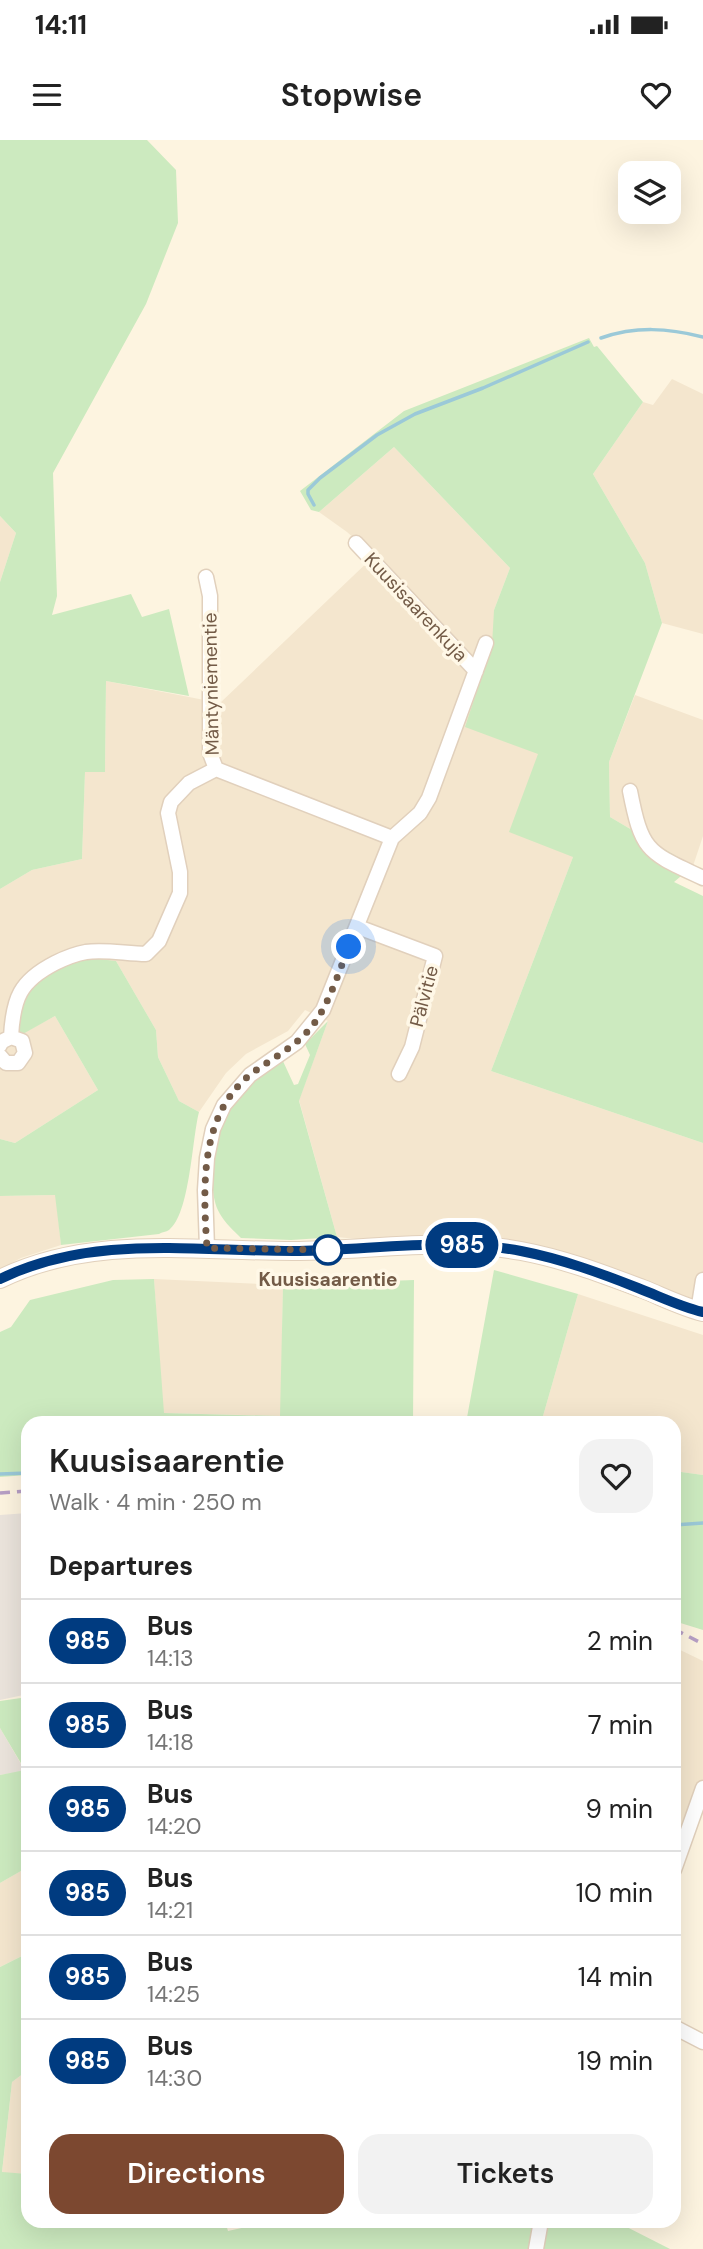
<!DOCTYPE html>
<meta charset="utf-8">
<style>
:root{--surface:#fff;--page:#f2f2f2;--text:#222;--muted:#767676;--line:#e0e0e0;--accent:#7c4830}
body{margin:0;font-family:"DM Sans",sans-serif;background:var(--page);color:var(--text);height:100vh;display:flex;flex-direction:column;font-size:26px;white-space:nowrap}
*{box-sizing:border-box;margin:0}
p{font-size:23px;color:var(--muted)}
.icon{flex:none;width:38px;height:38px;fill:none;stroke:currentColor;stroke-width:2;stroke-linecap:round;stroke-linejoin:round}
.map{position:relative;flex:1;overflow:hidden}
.panel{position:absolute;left:21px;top:1276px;width:660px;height:812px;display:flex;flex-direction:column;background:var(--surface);border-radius:21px;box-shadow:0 7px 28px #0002}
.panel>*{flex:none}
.badge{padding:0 14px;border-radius:23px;font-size:24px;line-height:46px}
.controls{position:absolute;left:618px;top:21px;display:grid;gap:14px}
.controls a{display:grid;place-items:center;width:63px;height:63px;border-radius:14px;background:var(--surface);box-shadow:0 7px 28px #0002;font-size:35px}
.you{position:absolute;width:35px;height:35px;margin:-18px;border:5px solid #fff;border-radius:50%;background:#1a73e8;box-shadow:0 0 0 10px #1a73e833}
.map>.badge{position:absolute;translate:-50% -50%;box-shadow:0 0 0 4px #fff}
h2{padding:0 28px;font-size:26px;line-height:63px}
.round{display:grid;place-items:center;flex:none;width:74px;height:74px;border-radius:21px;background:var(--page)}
.head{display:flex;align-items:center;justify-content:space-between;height:119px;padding:0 28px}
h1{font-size:33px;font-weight:600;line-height:52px}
.primary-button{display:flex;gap:14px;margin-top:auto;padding:14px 28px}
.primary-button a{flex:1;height:80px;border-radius:21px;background:var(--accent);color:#fff;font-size:28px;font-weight:600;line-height:80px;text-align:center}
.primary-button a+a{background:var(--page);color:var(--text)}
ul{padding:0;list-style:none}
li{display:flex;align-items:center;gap:21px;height:84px;padding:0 28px;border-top:2px solid var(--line)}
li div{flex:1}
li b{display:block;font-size:26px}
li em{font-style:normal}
li .badge{min-width:77px;font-weight:700;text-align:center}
.status{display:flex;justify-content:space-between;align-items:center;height:49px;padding:0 35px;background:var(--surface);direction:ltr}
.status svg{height:19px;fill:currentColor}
header{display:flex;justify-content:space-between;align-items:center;height:91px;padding:0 28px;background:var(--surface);font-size:32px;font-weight:600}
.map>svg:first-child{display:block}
.residential{fill:#f4e6ce}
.industrial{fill:#ebe4dc}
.green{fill:#cceabf}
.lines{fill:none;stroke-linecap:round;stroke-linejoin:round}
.stream{stroke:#9bc9d8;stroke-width:3.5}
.minor-casing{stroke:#e1d0bc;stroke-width:17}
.tertiary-casing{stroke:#e1d0bc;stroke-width:20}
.minor{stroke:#fff;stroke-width:14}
.tertiary{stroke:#fff;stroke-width:18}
.rail{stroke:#b79fc5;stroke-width:3.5;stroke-dasharray:10 7;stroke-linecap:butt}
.line-casing{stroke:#fff;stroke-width:16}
.line{stroke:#003b80;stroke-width:10}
.walk{stroke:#735b47;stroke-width:7;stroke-dasharray:0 12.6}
.stop-dot{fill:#fff;stroke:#003b80;stroke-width:3.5}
.labels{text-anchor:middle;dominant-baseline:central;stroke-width:7;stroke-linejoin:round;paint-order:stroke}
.street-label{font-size:19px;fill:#735b47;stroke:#fff8e7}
.stop-label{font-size:19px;font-weight:bold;fill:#735b47;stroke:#fff8e7}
</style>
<div class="status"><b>14:11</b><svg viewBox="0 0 49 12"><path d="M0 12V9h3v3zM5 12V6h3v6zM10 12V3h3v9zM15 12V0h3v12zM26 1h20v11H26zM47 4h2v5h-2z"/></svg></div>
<header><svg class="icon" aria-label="menu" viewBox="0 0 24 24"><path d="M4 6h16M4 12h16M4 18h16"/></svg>Stopwise<svg class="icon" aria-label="heart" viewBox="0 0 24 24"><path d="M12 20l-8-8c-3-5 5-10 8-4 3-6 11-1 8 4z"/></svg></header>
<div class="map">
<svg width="703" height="2109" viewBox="0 0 703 2109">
<rect width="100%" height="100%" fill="#fdf4e0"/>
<path class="residential" d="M672,239L703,254V494L662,483L645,423L593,334L643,262L653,265Z
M394,307L510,428L494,470L573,717L491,931L703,1003V1172L562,1120L337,1097L299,960L328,881L305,870L288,891L246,914L226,933L199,972L179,961L158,917L156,890L116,821L21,894L55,876L98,950L15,1003L0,999V749L32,730L82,719L85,632H105L106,541L220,563L374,416L347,392L319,372Z
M0,376L16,393L0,442Z
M635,555L703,580V696L693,726L610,677L609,622Z
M56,1055L61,1105L21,1118L0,1129V1056Z
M154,1139L283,1145L281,1276L163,1273Z
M578,1154L703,1195V1335L674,1331V1283H541Z
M674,1507L703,1521V1649L674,1730Z
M28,1727V1813L0,1827V1743Z
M28,1930V2034L2,2033L12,1942Z"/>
<path class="industrial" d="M28,1373V1554L0,1560V1375Z
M0,1588L25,1631L0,1635Z"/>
<path class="green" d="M0,0H147L176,30L178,83L146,164L53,333L57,456L52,475L131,454L142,477L169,469L189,556L106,541L105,632H85L82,719L32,730L0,749V442L16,393L0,376Z
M589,198L594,207L597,206L643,262L593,334L645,423L662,483L609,622L610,677L693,726L674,742L703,756V1003L491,931L573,717L509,692L538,614L465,587L492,505L494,470L510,428L394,307L319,372L311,370L300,351L404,271Z
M89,818L116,821L156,890L158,917L179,961L199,972C192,999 190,1074 169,1090C166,1092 162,1092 159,1094L61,1105L55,1055L0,1056V999L15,1003L98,950L55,876L21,895C14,877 24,852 38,839C48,831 76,823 89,818Z
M328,881L299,961L337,1097L291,1100L241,1098C234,1091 225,1083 220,1074C205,1051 214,987 231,966C245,946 263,933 282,919L294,945L298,944L310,915L305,904Z
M494,1130L578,1154L541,1283H466Z
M154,1139L164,1273L280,1276L283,1145L414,1140L413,1283H28V1335L0,1337V1192L11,1187L30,1160L113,1140Z
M674,1331L703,1335V1490L674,1481Z
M28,1557V1727L0,1743V1635L25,1630L0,1588V1561Z
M28,1813V1930L12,1942L2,2032L28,2034V2081H225L228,2091L272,2081H615L670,2109H0V1827Z"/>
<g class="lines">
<path class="stream" d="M601,198C636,186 668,188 703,197
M314,365L308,354V350L320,338L377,295L415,274L483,248L588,202
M0,1334L28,1333
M674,1385L703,1383"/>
<defs>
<path id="minor" d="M356,403L476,531
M206,437L210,456V613L216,629L392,698
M630,651C642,713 648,712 703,738
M358,787L435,816L412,907L399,934
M11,897C13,858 20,841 55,823C65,818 75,814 86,812C105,809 127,814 146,814L159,801L180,753V732L168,673L171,662L189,643L216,629
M0,905L1,902L11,897L22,901L25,913L18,923H6L0,916
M207,1108L205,1050L207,1018L213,989L224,965L250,935L297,902L323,870L392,698L420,673L429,658L486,503
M698,1171L703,1140
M674,1730L703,1648
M674,1887L703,1902
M536,2109L541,2081"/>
<path id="tertiary" d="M0,1139C94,1093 198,1112 299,1111C373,1110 448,1097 521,1111C564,1119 603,1134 643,1149C663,1157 683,1167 703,1172"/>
</defs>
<use href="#minor" class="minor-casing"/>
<use href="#tertiary" class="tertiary-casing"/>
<use href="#minor" class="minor"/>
<use href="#tertiary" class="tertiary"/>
<path class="rail" d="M0,1353L28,1351
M674,1489L703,1504"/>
</g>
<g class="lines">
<defs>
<path id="line" d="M0,1139C94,1093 198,1112 299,1111C373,1110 448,1097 521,1111C562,1119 600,1133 638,1148C659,1156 681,1167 703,1172"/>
</defs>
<use href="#line" class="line-casing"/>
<use href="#line" class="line"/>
<path class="walk" d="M328,1110L207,1108C203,1048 199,975 251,934C272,918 297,906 313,885C330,862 338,833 349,807"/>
</g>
<circle class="stop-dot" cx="328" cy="1110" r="14"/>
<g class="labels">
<g class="street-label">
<text transform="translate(416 467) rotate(47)">Kuusisaarenkuja</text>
<text transform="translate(211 544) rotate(-91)">Mäntyniementie</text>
<text transform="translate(424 856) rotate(-75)">Pälvitie</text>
</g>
<g class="stop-label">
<text x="328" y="1139">Kuusisaarentie</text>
</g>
</g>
</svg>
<div class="controls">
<a><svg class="icon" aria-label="layers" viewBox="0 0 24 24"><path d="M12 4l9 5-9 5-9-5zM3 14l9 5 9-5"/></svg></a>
</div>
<div class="you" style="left:349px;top:807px"></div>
<b class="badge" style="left:462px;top:1105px;background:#003b80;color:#fff">985</b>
<section class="panel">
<div class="head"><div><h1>Kuusisaarentie</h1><p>Walk · 4 min · 250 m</p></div><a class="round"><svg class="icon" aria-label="heart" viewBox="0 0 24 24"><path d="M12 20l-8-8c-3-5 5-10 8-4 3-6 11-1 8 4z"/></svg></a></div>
<h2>Departures</h2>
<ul>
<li><span class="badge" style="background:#003b80;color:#fff">985</span><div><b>Bus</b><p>14:13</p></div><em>2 min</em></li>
<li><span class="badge" style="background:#003b80;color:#fff">985</span><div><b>Bus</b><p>14:18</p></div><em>7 min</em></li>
<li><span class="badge" style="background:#003b80;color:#fff">985</span><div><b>Bus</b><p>14:20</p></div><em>9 min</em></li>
<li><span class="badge" style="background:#003b80;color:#fff">985</span><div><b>Bus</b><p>14:21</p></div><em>10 min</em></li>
<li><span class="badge" style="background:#003b80;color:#fff">985</span><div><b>Bus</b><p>14:25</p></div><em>14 min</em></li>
<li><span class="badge" style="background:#003b80;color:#fff">985</span><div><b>Bus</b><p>14:30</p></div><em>19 min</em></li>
</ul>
<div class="primary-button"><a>Directions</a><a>Tickets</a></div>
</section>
</div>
